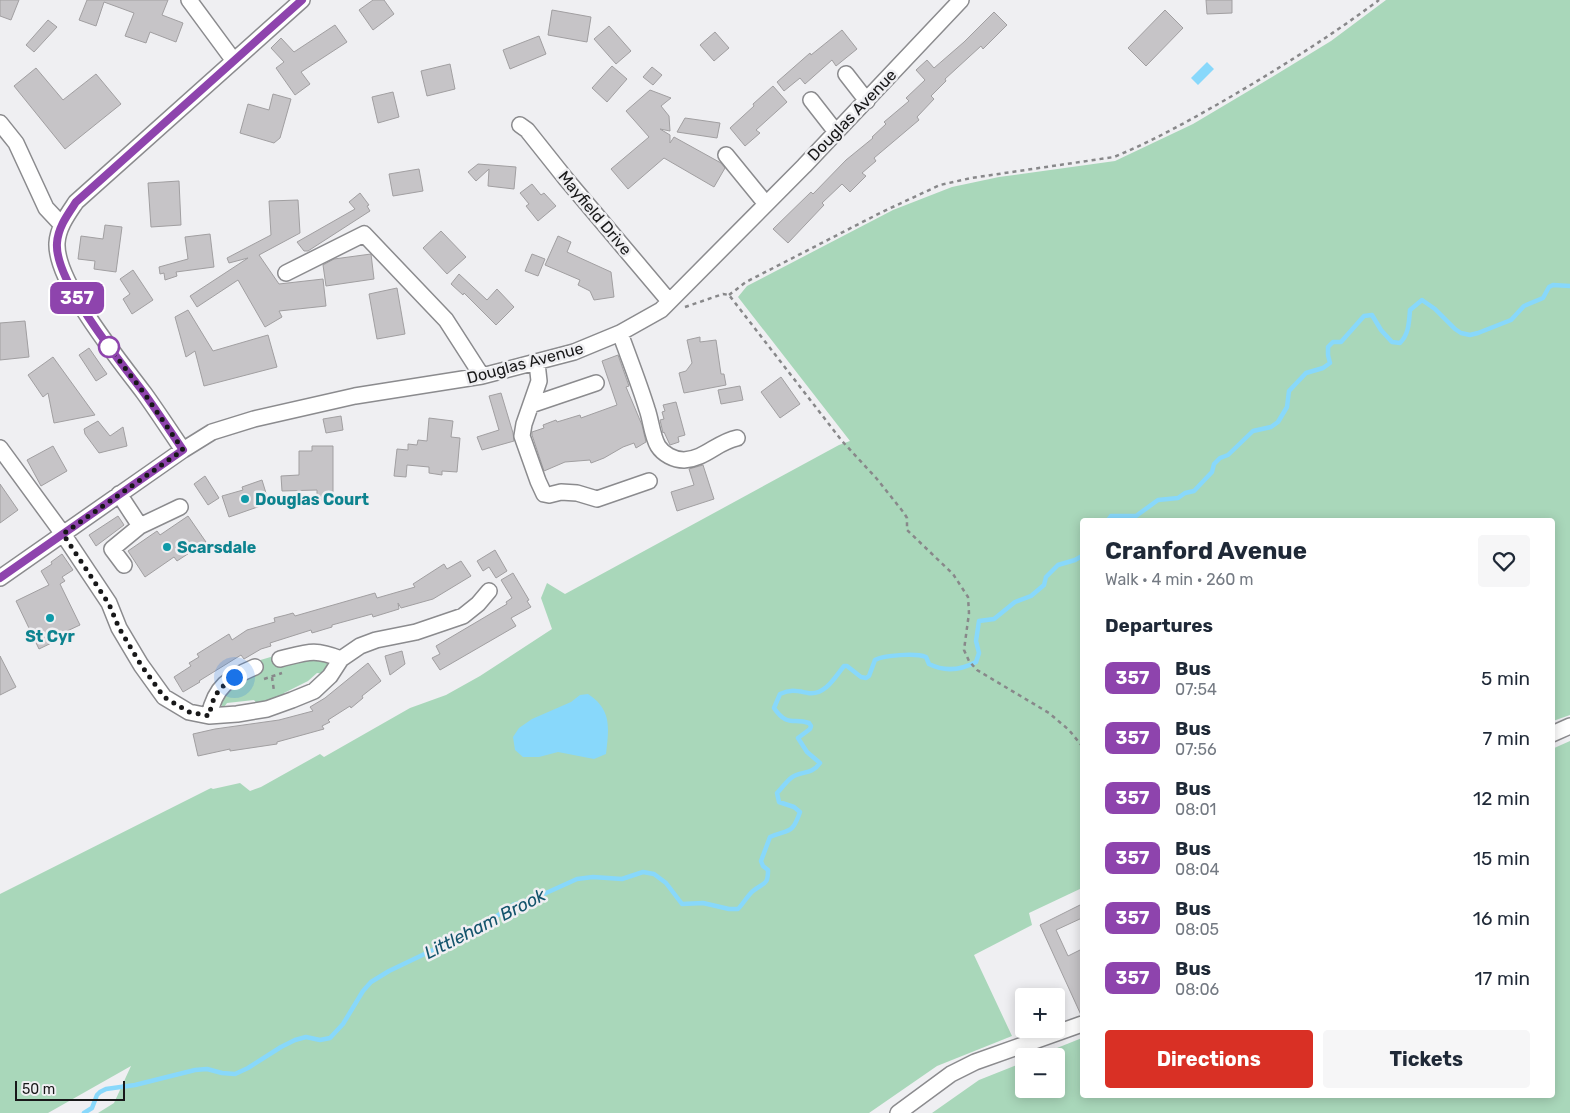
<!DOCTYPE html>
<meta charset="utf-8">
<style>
:root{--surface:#fff;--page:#f6f6f7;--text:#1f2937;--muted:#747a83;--accent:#d93025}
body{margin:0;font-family:Rubik,sans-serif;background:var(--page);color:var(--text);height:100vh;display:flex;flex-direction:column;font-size:19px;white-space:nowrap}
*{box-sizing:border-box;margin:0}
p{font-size:16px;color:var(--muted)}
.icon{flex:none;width:28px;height:28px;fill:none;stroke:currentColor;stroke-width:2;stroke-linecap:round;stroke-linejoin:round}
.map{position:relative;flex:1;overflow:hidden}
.side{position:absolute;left:1080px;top:518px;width:475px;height:580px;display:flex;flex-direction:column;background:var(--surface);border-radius:5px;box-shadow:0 2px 12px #0003}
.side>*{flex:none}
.badge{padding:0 10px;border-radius:8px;font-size:18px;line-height:32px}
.controls{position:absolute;left:1015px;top:988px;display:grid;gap:10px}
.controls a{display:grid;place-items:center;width:50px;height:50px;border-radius:5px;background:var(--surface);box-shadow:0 2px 12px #0003;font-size:25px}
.scale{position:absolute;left:15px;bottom:12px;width:110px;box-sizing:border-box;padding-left:5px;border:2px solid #181819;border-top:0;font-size:14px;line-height:18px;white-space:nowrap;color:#181819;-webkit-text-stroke:4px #efeff2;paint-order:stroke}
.you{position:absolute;width:25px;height:25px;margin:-12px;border:4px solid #fff;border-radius:50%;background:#1a73e8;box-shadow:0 0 0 8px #1a73e833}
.map>.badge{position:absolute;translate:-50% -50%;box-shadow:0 0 0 2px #fff}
h2{padding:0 25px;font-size:19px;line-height:45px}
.round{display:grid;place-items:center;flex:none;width:52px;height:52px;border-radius:5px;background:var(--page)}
.overview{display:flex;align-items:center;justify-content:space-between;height:85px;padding:0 25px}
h1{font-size:24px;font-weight:700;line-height:38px}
.primary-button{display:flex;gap:10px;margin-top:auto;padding:10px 25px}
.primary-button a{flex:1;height:58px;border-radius:5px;background:var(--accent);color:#fff;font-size:20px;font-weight:700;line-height:58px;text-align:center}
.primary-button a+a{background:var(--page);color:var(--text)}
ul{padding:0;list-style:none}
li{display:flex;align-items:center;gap:15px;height:60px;padding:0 25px}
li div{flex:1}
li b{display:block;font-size:19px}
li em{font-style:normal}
li .badge{min-width:55px;font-weight:700;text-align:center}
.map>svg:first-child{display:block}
.green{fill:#a9d7ba}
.water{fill:#88d8fb}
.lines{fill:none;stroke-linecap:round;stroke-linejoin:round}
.stream{stroke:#88d8fb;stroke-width:4.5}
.building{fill:#c6c4c7;stroke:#a19fa1}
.minor-casing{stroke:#8b8b8e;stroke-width:18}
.path{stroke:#88888a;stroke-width:2.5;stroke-dasharray:4 4;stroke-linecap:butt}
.minor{stroke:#fff;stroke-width:15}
.line-casing{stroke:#fff;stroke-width:11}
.line{stroke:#8e44ad;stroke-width:8}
.walk{stroke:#181819;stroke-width:5;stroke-dasharray:0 9}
.stop-dot{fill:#fff;stroke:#8e44ad;stroke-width:2.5}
.culture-dot{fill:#0f9aa8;stroke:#efeff2;stroke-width:2}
.labels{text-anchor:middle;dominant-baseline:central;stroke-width:5;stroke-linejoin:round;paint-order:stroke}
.street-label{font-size:16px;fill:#181819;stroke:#efeff2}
.culture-label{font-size:16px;font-weight:bold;fill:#0d838f;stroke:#efeff2;text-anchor:start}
.water-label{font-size:18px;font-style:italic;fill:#12536b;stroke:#efeff2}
</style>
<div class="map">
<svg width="1570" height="1113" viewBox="0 0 1570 1113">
<rect width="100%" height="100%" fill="#efeff2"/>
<path class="green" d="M1386,0H1570V715L1553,721L1552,520H1082V888L1029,913L1032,925L974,955L1012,1036L937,1066L869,1113H98L114,1103L131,1066L48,1113H0V894L211,788L213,789L240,783L250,791L261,787L320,754L324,757L410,708L446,695L480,676L552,629L541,598L547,583L565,594L839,445L850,441L738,297L747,286L893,210L952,187L999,177L1115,161L1193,124L1262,83L1331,41Z
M274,656H313L330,662L326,674L317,673L308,681L284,693L283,697L258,705L254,700L227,703L224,707L222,706L221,698L257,661Z
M1570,741V1113H932L979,1080L1024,1062V1089H1056V1056H1037L1082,1038V1095H1552V749Z"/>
<path class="water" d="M1207,62L1214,69L1198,85L1191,78Z
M588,694C612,710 609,727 606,754L594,759L558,752L539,757H523L515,750L513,737L519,728L532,719L571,702L580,695Z"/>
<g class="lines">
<path class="stream" d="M1108,520L1111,516H1136L1158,500L1178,498L1185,493L1194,491L1212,472L1214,464L1220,458L1228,455L1253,431L1271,427L1278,422L1287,407L1289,391L1306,373L1323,368L1330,363L1328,355V347L1333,342H1341L1364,316L1372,315L1381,330L1392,342L1400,343C1409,334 1409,322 1410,310L1422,300L1435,309L1455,329L1461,333L1470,335L1478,333L1511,320L1524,306L1543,298L1549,287L1553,285L1570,286
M84,1113L92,1108L97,1095L100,1092L106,1089L135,1085L195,1070L207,1069L222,1073L235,1074L248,1068L281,1047L295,1040L306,1037L320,1040L330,1038L343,1024L363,991L371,982L389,971L479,928L513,905L535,898L577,879L593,877L622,879L643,872L654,874L666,883L682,904L703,903L729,909H738C743,904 748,895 753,891C764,882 768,886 768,870L763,866L761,861L770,837C789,829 792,835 800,812L794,807L779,802L777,793C781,789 786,782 791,778C801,770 811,776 820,763L807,752L798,738L810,729L811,726L809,723C793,718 787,727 774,708L780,694C791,689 797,691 808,693C825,696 835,677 844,666H847L861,677L866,678L869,676L875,660C884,655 916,653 926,657L929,664C945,672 961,670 976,662L979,653L976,641L979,621L994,619L1015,602L1031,596L1044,585L1046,577L1058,565L1075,560L1082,556"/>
</g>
<path class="building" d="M0,0H19L11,20L0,16Z
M87,0H168L162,15L183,23L176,42L150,32L146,43L125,36L134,13L104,2L96,26L79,20Z
M373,0H384L394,14L373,30L359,10Z
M1206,0H1232V13L1207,14Z
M552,10L591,17L587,42L548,35Z
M1165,10L1183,28L1146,66L1128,48Z
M994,12L1007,25L983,49L981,46L945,79L946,81L931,96L934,99L917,117L919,120L874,158L876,161L862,173L866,176L850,192L842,184L822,203L824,205L788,243L773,229L811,192L813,194L846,160L873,138L872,137L886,124L884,122L909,101L906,98L925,80L916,70L927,60L934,68L964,42Z
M48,20L57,27L34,52L26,45Z
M335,25L347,42L301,72L310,84L295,95L276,68L284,62L271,48L281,38L294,52Z
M609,26L631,51L616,64L594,39Z
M842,30L857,49L836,66L832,60L805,84L800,78L784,91L777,82L810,53L811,55Z
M715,32L729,48L714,61L700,45Z
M539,36L546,54L510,69L503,50Z
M450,64L455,89L427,96L421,71Z
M612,66L627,79L607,102L592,88Z
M652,67L662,75L653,85L643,77Z
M36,68L63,100L96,74L121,104L65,149L14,86Z
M773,86L787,102L756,130L760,133L745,146L730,128L754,106L753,104Z
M650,90L671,98L661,106L669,116L670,131L660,129L670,135V143L674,137L721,163L725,168L714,187L664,158L628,189L611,169L649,137L626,111Z
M393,92L399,117L378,123L372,97Z
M273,94L291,99L280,138L274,143L240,133L248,104L269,110Z
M685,118L720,123L717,138L677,132Z
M478,164L516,167L514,189L488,186L489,169L476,181L468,172Z
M419,169L423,191L393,196L389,174Z
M179,181L181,225L151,227L148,183Z
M532,184L541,195L544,193L556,206L538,221L526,206L529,204L520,193Z
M360,193L369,205L367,206L370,211L308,251H304L297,242L355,209L349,202Z
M298,200L300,233L259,255L279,284L323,279L326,306L279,311L282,317L265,327L238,280L197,307L190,296L248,258L229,263L227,258L271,235L269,201Z
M105,225L122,227L116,272L94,269L95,261L78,259L81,236L103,239Z
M441,231L466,257L447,274L423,248Z
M210,234L214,267L176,272L177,276L165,280L164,273L160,274L159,267L188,259L185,237Z
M558,236L571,242L567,252L611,272L614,297L594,300L590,291L578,285L580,280L545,265Z
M371,254L374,279L326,286L323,265L334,259Z
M532,254L545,259L538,276L525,271Z
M133,270L153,300L132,314L123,299L130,294L120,279Z
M459,274L487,300L497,289L514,307L496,325L464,293L463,295L451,284Z
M397,288L405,334L377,339L369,294Z
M188,310L213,351L268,335L277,367L204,386L195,351L186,357L175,317Z
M25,321L29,357L0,360V323Z
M700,337V342L716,340L721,374H724L726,385L684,393L679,373L686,371L692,363L687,340Z
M89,348L107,374L96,381L79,355Z
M618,355L629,386L626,387L642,425L646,442L636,448L634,443L623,447L604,458L591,463L590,460L565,462L544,471L532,435V432L544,428L543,425L556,420L557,422L580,415L581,418L617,405L602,361Z
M53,357L95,415L54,423L48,393L43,397L28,375Z
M781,377L800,404L780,418L761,392Z
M740,386L743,400L721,404L718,390Z
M501,393L513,433L514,441L482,450L477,437L499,430L489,396Z
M676,402L685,435L678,437L679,442L670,445L664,432L663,433L660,420L664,419L662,412L665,411L663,405Z
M341,416L343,430L326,433L323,419Z
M429,418L453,421L451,437L460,438L457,472L442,471V475L429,473V467L407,465L406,477L394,476L397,449L408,450V444L417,445L418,440L427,441Z
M98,421L110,436L123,427L127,446L99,453L85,434L84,429Z
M53,446L67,471L41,486L27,460Z
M312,446H333V500H317V490L282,491L281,476L299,475V451H312Z
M703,465L714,499L677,511L671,492L694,485L689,469Z
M205,476L219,498L208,505L194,484Z
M262,480L269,503L229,517L222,496L243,490L242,487Z
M0,484L18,510L0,523Z
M118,516L124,525L96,546L89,535Z
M188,516L206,542L177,561L174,557L145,577L128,551L157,531L160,535Z
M495,550L507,571L496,578L489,567L483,571L477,561Z
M62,554L73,570L62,577L65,581L60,584L80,625L67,631L68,635L39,649L16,601L49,585L41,571L52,564L51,562Z
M461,561L471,576L433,599L401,608L398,603L399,609L373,617L372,614L332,625V627L312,633L311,630L270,643L271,646L261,649L244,659L241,655L199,681L200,682L183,692L174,677L191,666L189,663L199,657L197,654L229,634L232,640L247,630L275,622L274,618L286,615L293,613L295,616L375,593L377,598L415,587L413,584L444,564L447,569Z
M513,573L529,600L527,601L531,607L511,618L516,626L440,670L432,658L440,654L436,646L507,604L506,602L512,598L501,580Z
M402,651L405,664L390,675L385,656Z
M0,656L16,687L0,695Z
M368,663L381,681L362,696L363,698L351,708L350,706L328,720L330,722L322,726L324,729L277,742V744L230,751V749L198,756L193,734L215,729L279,720L313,711L310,707L325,698Z
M1082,904V918L1056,930L1068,956L1082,949V1015H1081L1040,925Z"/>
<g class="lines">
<defs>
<path id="minor" d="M189,0L234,61
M846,74L867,101
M811,100L836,132
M0,123L16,143L46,208L61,224
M520,125L527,130L566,179L669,301
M726,155L766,204
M286,273L364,234L446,320L482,376
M620,333C629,358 639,383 647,409C651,420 652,436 658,446C663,454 674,460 684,460C705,459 717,442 737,438
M537,363L539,381L524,424L522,436L538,481L544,494L549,495L561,492L577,493L597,499L649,481
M531,405L596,383
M0,448L63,534L109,603L119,628L141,665L164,697L189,712L209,716L237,714L267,709L292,700L314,691L330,676L341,659L360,646L376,640L416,632L463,616L478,604L489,591
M183,450C170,431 157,411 144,393C120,361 55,282 57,243C58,227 68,214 76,202L302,0
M119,494L140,526L112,549L124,565
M140,526L180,507
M0,578L183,450L212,432L254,419L355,396L482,376L574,352L620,333L661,310L804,166L961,0
M280,659C308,652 314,648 341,659
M209,716C215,686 229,678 255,667
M1552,734L1570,726
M898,1113L951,1074L975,1062L1082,1024"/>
</defs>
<use href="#minor" class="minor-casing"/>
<path class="path" d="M729,295L746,282L882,212L940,185L971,178L1114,157C1155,140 1194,118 1232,96C1283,66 1332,35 1379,0
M685,307L723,294L729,295L842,441L877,479L904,513L907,518V530L953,574L968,597L969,613L964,650L969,661L977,670L1049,713L1069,730L1082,746
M272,677L274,691
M264,679L282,673"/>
<use href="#minor" class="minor"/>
</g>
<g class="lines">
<defs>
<path id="line" d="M0,578L183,450C170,431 157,411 144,393C120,361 54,281 57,243C58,227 68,214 76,202L302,0"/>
</defs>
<use href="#line" class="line-casing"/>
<use href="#line" class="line"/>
<path class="walk" d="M109,347L144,393L183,450L63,534L109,604L119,628L141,665L164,697L189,712L209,716C214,693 217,691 234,677"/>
</g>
<circle class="stop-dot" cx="109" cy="347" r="10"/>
<g class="culture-dot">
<circle cx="245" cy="499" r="5"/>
<circle cx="167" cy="547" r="5"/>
<circle cx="50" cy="618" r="5"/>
</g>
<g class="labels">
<g class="street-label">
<text transform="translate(852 115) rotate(-46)">Douglas Avenue</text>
<text transform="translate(595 213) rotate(50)">Mayfield Drive</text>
<text transform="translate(525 363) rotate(-15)">Douglas Avenue</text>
</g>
<g class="culture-label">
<text x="255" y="499">Douglas Court</text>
<text x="177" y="547">Scarsdale</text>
<text x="50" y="636" text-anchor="middle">St Cyr</text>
</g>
<g class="water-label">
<text transform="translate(485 924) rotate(-27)">Littleham Brook</text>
</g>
</g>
</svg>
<div class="controls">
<a>+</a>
<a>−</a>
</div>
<div class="scale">50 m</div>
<div class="you" style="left:234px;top:677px"></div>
<b class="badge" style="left:77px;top:298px;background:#8e44ad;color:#fff">357</b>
<section class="side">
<div class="overview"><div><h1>Cranford Avenue</h1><p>Walk · 4 min · 260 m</p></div><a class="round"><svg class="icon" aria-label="heart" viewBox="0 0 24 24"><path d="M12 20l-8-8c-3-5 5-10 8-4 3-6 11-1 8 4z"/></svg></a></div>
<h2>Departures</h2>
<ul>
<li><span class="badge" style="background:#8e44ad;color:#fff">357</span><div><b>Bus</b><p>07:54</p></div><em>5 min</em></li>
<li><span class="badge" style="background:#8e44ad;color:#fff">357</span><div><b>Bus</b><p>07:56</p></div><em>7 min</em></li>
<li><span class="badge" style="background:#8e44ad;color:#fff">357</span><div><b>Bus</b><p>08:01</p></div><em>12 min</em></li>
<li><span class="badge" style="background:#8e44ad;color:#fff">357</span><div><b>Bus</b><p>08:04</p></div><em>15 min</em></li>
<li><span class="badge" style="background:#8e44ad;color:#fff">357</span><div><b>Bus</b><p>08:05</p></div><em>16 min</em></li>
<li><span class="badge" style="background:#8e44ad;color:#fff">357</span><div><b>Bus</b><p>08:06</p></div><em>17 min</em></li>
</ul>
<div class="primary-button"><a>Directions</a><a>Tickets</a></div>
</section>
</div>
